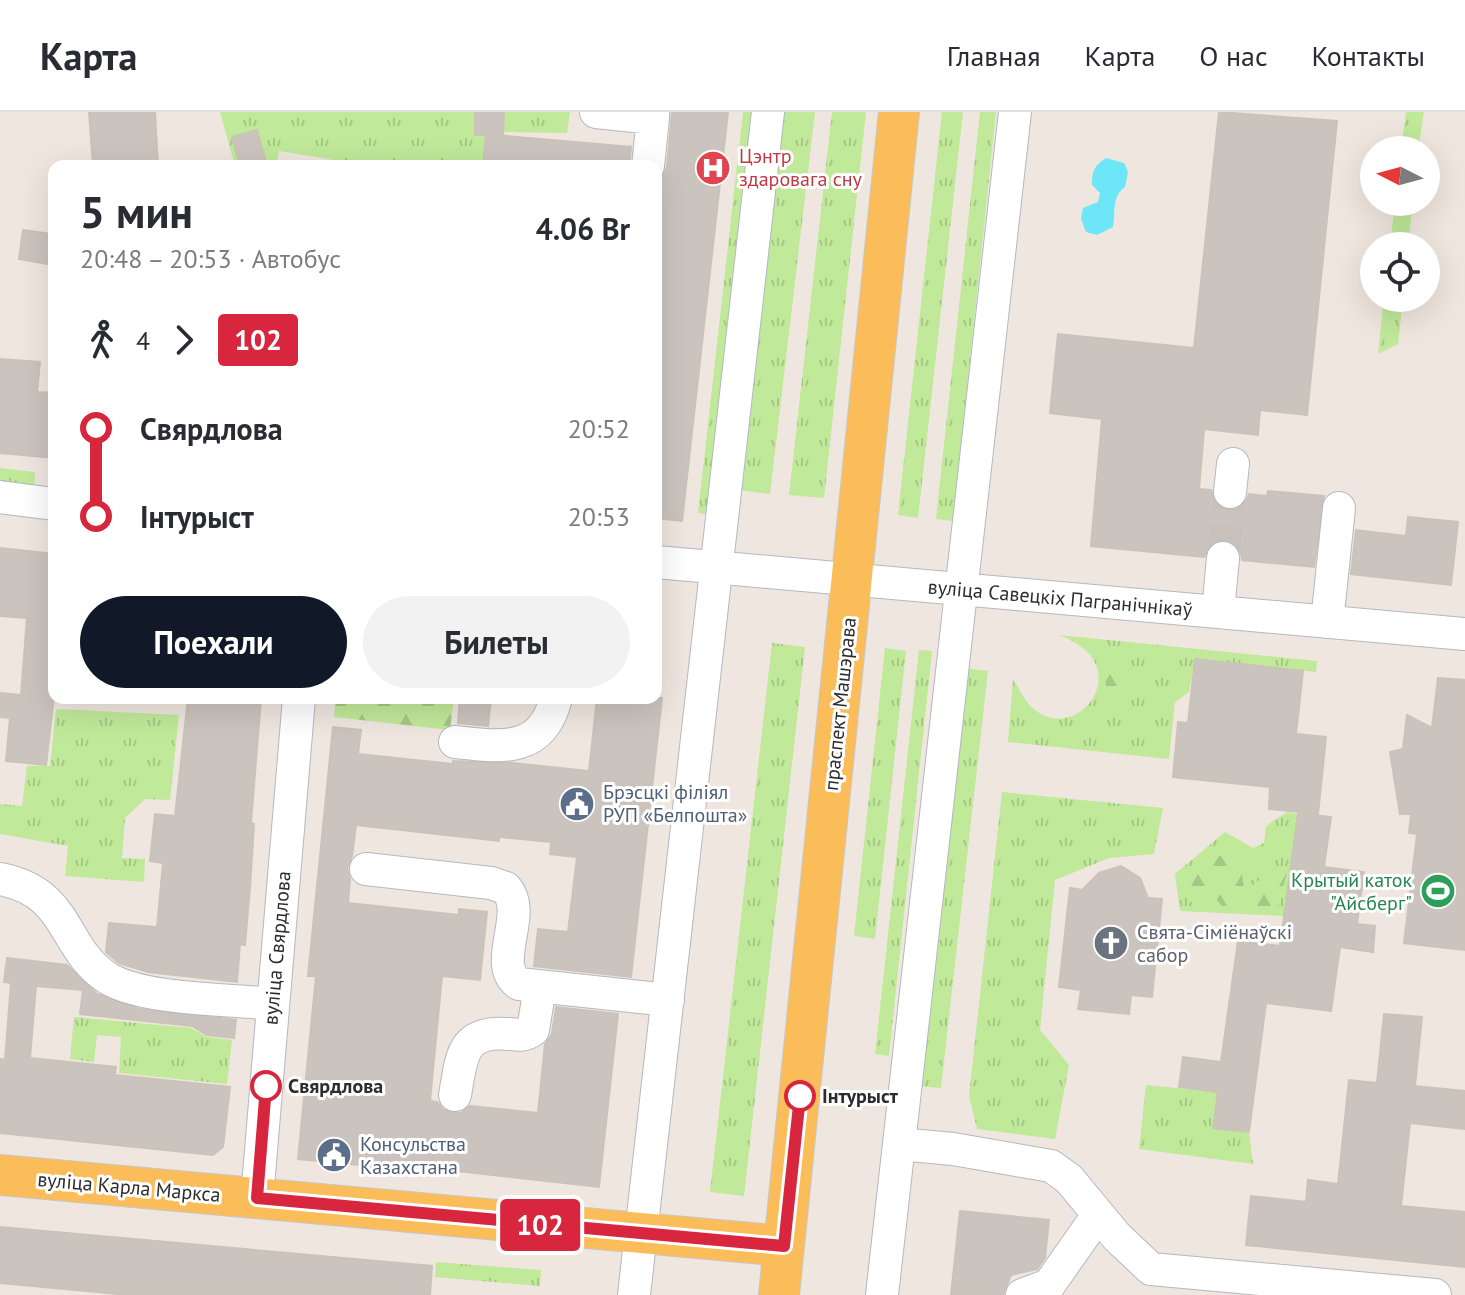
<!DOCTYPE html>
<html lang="ru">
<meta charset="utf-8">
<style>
:root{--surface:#fff;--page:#f2f2f3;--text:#2b2b33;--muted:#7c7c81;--line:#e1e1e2;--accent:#111827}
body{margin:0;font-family:"PT Sans",sans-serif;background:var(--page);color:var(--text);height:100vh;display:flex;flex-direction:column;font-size:30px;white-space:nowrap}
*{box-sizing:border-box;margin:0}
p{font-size:26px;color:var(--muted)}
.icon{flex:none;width:44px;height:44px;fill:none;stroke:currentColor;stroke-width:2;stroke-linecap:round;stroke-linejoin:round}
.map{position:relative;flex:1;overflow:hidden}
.sheet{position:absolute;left:48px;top:48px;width:614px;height:544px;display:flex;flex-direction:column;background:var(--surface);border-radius:16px;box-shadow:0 8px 32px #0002}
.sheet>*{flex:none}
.badge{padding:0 16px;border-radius:6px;font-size:28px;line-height:52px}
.needle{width:52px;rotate:276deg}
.tools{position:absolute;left:1360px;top:24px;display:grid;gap:16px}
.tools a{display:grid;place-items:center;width:80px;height:80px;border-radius:50%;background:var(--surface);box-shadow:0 8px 32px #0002;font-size:40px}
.map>.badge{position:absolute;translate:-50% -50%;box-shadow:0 0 0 4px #fff}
.legs{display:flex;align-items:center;gap:12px;height:88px;padding:0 32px;font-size:26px}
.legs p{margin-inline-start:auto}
.overview{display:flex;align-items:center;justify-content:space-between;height:136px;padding:0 32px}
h1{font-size:44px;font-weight:800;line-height:60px}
.primary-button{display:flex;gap:16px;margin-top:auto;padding:16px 32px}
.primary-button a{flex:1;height:92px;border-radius:48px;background:var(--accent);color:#fff;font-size:32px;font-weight:800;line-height:92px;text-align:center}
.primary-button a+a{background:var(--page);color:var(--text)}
ul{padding:0 32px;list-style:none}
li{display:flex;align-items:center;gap:28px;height:88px;font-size:30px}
li i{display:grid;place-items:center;width:12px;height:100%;margin:0 10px;background:currentColor}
li i::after{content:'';width:20px;height:20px;margin:-10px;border:6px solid;border-radius:50%;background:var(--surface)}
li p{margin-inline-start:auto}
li:first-child i{background:linear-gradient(#0000 50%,currentColor 0)}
li:last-child i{background:linear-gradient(currentColor 50%,#0000 0)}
header{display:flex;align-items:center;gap:48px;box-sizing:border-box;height:112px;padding:0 40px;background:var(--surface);border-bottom:2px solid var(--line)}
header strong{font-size:38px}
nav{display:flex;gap:44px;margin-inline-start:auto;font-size:28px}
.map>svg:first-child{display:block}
.grass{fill:url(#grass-tufts)}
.forest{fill:url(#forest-firs)}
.water{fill:#6de7f7}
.building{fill:#cbc4be;stroke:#cbc2b8;stroke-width:2}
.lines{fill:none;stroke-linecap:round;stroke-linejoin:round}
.minor-tunnel{stroke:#c8c1bb;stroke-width:32;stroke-dasharray:32 16;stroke-linecap:butt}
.minor-casing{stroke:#b3b8c1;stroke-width:34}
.major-casing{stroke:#c8c8c8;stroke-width:42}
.minor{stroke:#fff;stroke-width:32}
.major{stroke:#fabd5a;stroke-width:40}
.line-1-casing{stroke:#fff;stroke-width:18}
.line-1{stroke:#d7263d;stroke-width:12}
.stop-1-dot{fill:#fff;stroke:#d7263d;stroke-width:4}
.labels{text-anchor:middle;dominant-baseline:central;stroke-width:6;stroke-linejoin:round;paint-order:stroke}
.health-label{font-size:20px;fill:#be3a42;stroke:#fff;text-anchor:start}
.street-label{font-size:20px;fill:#2d2d2d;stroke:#fff}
.service-label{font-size:20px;fill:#4e5e75;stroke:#fff;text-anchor:start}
.leisure-label{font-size:20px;fill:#27864d;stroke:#fff;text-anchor:end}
.worship-label{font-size:20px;fill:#5b616d;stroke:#fff;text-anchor:start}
.stop-label{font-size:20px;font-weight:bold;fill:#2d2d2d;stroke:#fff;text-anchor:start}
</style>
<header>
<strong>Карта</strong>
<nav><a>Главная</a><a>Карта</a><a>О нас</a><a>Контакты</a></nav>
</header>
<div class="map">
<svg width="1465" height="1183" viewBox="0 0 1465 1183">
<defs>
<pattern id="grass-tufts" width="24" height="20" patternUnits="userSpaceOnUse" patternTransform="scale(2)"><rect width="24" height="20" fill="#c0e999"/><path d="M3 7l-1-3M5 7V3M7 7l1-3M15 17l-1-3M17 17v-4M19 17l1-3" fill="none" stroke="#a5c884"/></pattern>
<pattern id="forest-firs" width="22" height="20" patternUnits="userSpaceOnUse" patternTransform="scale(2)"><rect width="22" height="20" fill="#c0e999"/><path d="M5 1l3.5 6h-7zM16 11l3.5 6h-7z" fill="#a5c884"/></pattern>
</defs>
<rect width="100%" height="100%" fill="#efe6df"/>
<path class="grass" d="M220,0H570L567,21L504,20L499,54H371L279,39L276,54H235Z
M743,0H752L706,402L698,401Z
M784,0H815L770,382L739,378Z
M832,0H866L824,386L789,383Z
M942,0H963L918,406L898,403Z
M980,0H996L953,409L936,407Z
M1406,0H1424L1418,38H1401Z
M1395,90H1413L1408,134H1390Z
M1384,186H1403L1398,232L1378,242Z
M0,356L35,360L34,374L0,371Z
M1059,523L1317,549L1316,560L1195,547L1189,580L1175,590L1169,647L1008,630L1013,567C1020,578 1025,590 1035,598C1079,633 1140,552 1059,523Z
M772,531L805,535L744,1084L710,1080Z
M885,536L906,539L875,827L854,824Z
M919,538L932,539L889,944L875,942Z
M965,556L988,559L941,976L917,974Z
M56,597L179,603L170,688L145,687L125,706L122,746L145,747L144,770L65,764L68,734L0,722V692L22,694L27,654H50Z
M1002,680L1163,696L1154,742L1109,746L1055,768L1040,918L1069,953L1055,1027L977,1017L969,984Z
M1287,700L1298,702L1284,804L1180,799L1175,762L1225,720L1253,736L1264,731L1266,714Z
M74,905L191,916L207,925L232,928L227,972L119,961L121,925L97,923L94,950L70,947Z
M1146,973L1218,980L1214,1016L1249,1020L1253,1052L1139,1037Z
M436,1150L541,1158L540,1174L435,1165Z"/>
<path class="forest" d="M1117,538C1123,551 1121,566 1124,580L1115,591L1106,585L1105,541Z
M336,586H454L450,618L334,605Z
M1237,734L1251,741L1242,765L1245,779L1278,754L1287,761L1277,796L1253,801L1225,798L1217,788L1191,790C1180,762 1217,746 1237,734Z"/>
<path class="water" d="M1106,46L1124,51L1128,60L1125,75C1111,85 1116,100 1113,115L1097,123L1086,120L1081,107L1083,96L1098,90L1100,81L1092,73C1092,59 1094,54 1106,46Z"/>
<path class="building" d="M89,0H155L158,54H93Z
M475,0H504L503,24L495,23L631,35L629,54H483L486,23H475Z
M672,0H728L682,409L656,406V108L661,67L667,56Z
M1219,0L1337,9L1307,303L1260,298L1258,323L1204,317L1199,377L1211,378L1218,395L1229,399L1245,392L1249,382L1267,384L1268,379L1324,384L1314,455L1242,448L1240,437L1226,427L1214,429L1204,445L1091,434L1102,307L1050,301L1058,222L1194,236Z
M257,18L265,47L240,54L232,25Z
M23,118L52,122L48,152L19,147Z
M0,247L40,250L37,280L54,281V346L0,341Z
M1408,405L1458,410L1451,473L1351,462L1356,418L1406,424Z
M0,436L54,442V584L46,653L6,649L10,606L0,605L1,581L21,583L27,506L0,504Z
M1195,547L1303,559L1296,622L1326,625L1318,702L1269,697L1270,675L1173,665L1178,610L1188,611Z
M1438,566L1465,568V838L1404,831L1417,722L1409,721L1411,702H1400L1390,640L1403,637L1407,603L1432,616Z
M188,586H261L251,711L254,712L250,775L245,833L240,832L237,870L148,860L119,851L106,840L109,811L157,815L163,751L150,749L155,702L175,704Z
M460,586H491L488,614L458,611Z
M597,586H662L631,865L534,854L538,817L568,820L577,745L550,742L551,730L499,725V729L356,713L352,744L347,756L350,767L348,791L459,803V797L487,800L480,868L442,864L430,989L437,990L444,998L461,1001L470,994L538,1001L545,932L552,922L556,895L618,902L599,1075L423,1055V1059L298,1047L316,864H308L333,615L361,618L358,642L453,652V649L512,651L589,659Z
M1298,702L1331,705L1324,755L1364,760L1357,812L1375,814L1373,840L1340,835L1331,899L1266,891L1249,1020L1213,1016L1218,980L1179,975L1183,945L1221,950L1238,829L1280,834Z
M1121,754L1140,766L1148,786L1162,787L1152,885L1131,883L1129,902L1078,897L1081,878L1059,875L1070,776L1082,778L1099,761Z
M7,846L67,853L97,882L139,897L236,908L234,926L207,923L192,914L80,902L83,878L36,874L30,946L116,955L115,963L230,975L223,1035L213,1043L0,1021V947L5,948L11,871L4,870Z
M1384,902L1422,905L1415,974L1465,979V1017L1410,1011L1401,1094L1465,1100V1155L1246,1133L1251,1084L1306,1090L1308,1068L1338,1072L1349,968L1377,971Z
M960,1099L1049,1108L1045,1146L1037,1157L1011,1163L1003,1183H951Z
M0,1115L432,1154L430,1183H129L0,1171Z"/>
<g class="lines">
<path class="minor-tunnel" d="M1223,446L1230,380"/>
<defs>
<path id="minor" d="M596,0L653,6V0
M648,54L653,6
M1230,380L1233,352
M0,385L54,392
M656,450L1465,522
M1218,500L1223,446
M1327,510L1339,396
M455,630C501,635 542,642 556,586
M366,757L491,771L506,776C529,802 490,852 519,872L668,888
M0,767C72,781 60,836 109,867C145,888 229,887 272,892
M455,983C462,944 461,918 509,922C519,923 525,924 533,918L540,875
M899,1032L953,1037L1051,1054L1069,1067L1117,1125L1151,1157L1435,1183
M257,1086L299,586
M634,1183L768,0
M882,1183L1015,0
M1022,1183L1049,1173L1098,1103"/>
<path id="major" d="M0,1063L784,1134
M779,1183L899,0"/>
</defs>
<use href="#minor" class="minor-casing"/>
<use href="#major" class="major-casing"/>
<use href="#minor" class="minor"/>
<use href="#major" class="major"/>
</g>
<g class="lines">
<defs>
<path id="line-1" d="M266,974L257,1086L784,1134L800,984"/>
</defs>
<use href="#line-1" class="line-1-casing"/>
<use href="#line-1" class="line-1"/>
</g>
<defs>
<symbol id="hospital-disc" viewBox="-11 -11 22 22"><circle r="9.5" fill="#e0444e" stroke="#fff"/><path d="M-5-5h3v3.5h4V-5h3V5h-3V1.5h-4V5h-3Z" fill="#fff"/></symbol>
<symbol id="civic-disc" viewBox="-11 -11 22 22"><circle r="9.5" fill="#5c6f8a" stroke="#fff"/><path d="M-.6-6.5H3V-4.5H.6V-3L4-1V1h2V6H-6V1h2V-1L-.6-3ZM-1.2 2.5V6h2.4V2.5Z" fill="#fff"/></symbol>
<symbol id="stadium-disc" viewBox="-11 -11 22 22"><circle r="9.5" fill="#2e9e5b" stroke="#fff"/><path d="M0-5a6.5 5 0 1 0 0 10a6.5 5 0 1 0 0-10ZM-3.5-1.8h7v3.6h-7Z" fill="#fff"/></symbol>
<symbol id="church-disc" viewBox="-11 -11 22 22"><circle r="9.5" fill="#6b7280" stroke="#fff"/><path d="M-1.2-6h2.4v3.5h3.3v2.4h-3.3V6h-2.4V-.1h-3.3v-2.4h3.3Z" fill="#fff"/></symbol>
</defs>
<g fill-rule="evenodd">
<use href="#hospital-disc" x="693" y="36" width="40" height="40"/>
<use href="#civic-disc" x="557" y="672" width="40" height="40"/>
<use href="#stadium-disc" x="1418" y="759" width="40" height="40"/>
<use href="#church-disc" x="1091" y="811" width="40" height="40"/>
<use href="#civic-disc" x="314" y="1023" width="40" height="40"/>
</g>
<g class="stop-1-dot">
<circle cx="266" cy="974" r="14"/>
<circle cx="800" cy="984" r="14"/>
</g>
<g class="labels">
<g class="health-label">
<text x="739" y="44">Цэнтр<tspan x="739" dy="23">здаровага сну</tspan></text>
</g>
<g class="street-label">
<text transform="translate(1060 486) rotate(5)">вуліца Савецкіх Пагранічнікаў</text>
<text transform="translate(840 592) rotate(-84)">праспект Машэрава</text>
<text transform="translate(277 836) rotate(-85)">вуліца Свярдлова</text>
<text transform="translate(129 1075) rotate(5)">вуліца Карла Маркса</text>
</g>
<g class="service-label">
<text x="603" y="680">Брэсцкі філіял<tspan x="603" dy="23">РУП «Белпошта»</tspan></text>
<text x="360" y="1032">Консульства<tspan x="360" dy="23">Казахстана</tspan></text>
</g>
<g class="leisure-label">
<text x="1412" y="768">Крытый каток<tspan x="1412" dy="23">"Айсберг"</tspan></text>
</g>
<g class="worship-label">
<text x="1137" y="820">Свята-Сіміёнаўскі<tspan x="1137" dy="23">сабор</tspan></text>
</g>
<g class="stop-label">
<text x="288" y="974">Свярдлова</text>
<text x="822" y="984">Інтурыст</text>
</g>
</g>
</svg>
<div class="tools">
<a><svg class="needle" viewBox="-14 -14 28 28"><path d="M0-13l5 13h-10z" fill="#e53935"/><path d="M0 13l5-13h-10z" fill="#7c7c81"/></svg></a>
<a><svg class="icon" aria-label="locate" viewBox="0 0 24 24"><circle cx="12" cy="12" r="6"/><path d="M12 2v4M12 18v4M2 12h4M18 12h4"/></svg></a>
</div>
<b class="badge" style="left:540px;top:1113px;background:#d7263d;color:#fff">102</b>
<section class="sheet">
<div class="overview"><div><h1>5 мин</h1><p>20:48 – 20:53 · Автобус</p></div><b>4.06 Br</b></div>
<div class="legs"><svg class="icon" aria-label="walk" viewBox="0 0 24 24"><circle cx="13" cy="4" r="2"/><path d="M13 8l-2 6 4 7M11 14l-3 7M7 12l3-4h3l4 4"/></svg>4<svg class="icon" aria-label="forward" viewBox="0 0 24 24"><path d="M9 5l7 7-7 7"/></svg><b class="badge" style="background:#d7263d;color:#fff">102</b></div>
<ul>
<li><i style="color:#d7263d"></i><b>Свярдлова</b><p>20:52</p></li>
<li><i style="color:#d7263d"></i><b>Інтурыст</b><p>20:53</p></li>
</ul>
<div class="primary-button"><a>Поехали</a><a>Билеты</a></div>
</section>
</div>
